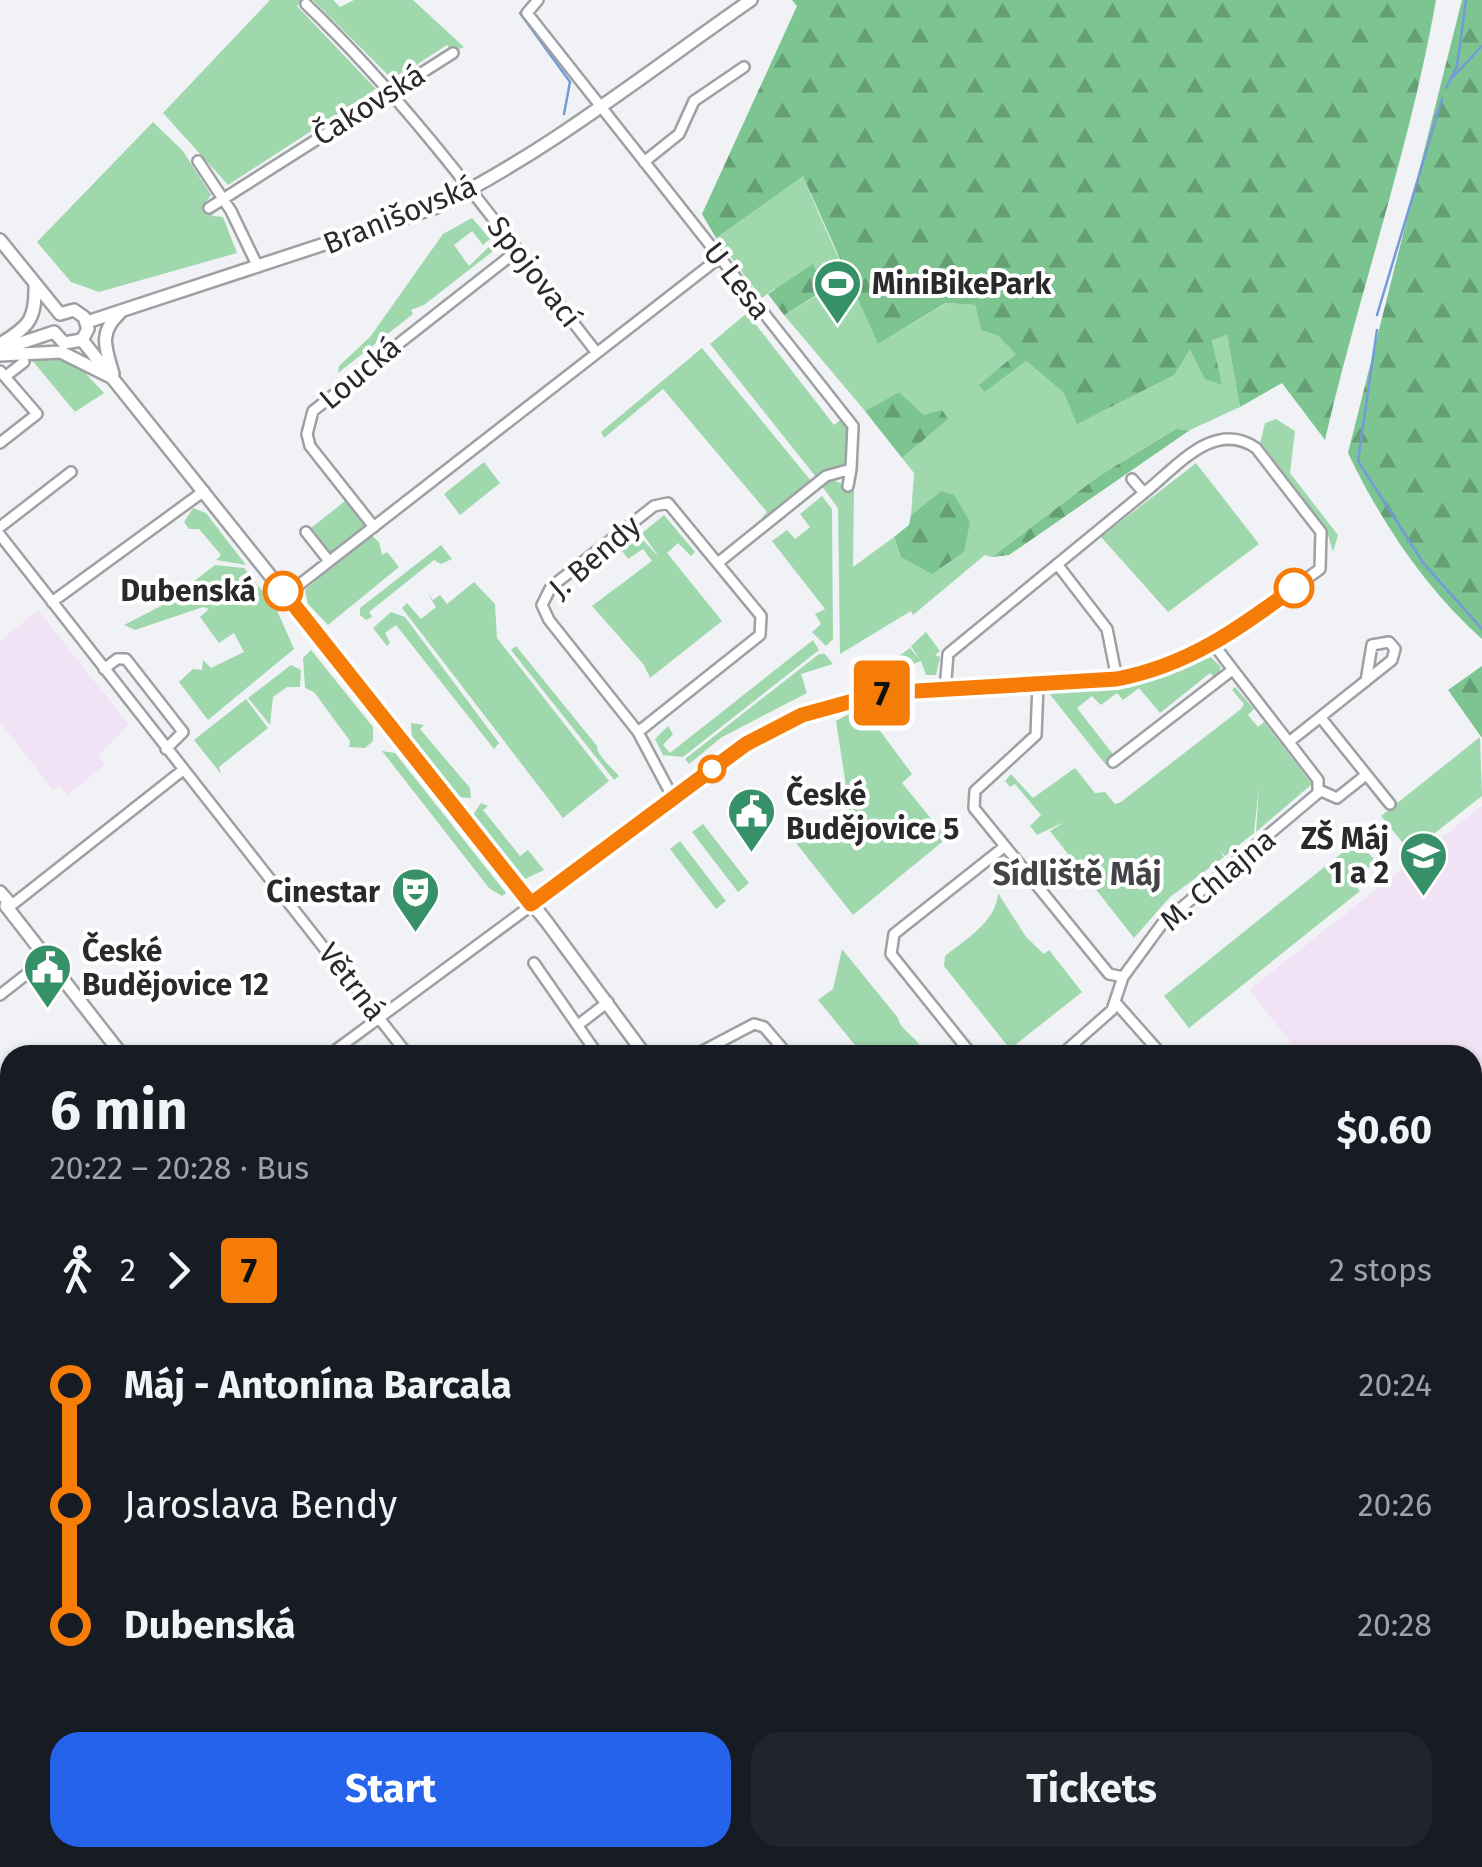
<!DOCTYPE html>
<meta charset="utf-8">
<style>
:root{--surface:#171b24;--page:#20242c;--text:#f1f3f6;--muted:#9ea1a6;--accent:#2563eb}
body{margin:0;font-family:"Fira Sans",sans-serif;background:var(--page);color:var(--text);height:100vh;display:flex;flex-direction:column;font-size:38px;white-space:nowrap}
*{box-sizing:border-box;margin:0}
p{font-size:32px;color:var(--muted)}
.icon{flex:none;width:55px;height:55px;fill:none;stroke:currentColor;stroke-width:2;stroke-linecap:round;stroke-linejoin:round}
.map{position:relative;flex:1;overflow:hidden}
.details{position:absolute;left:0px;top:1045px;width:1482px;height:822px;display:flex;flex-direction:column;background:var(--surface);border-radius:30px 30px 0 0;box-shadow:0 2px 8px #0004}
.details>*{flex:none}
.badge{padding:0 20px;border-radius:8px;font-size:35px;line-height:65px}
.map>.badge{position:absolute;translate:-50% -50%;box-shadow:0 0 0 5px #fff}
.legs{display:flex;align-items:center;gap:15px;height:110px;padding:0 50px;font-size:32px}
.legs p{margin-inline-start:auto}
.head{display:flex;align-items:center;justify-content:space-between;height:170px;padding:0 50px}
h1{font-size:55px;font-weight:700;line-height:75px}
.action{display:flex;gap:20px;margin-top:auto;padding:20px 50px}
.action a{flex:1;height:115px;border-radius:30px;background:var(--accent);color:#fff;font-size:40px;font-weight:700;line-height:115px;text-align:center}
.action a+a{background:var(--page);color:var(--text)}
ul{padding:0 50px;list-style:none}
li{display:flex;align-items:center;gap:35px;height:120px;font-size:38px}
li i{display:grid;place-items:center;width:15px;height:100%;margin:0 12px;background:currentColor}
li i::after{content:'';width:25px;height:25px;margin:-12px;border:8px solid;border-radius:50%;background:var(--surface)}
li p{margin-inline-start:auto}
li:first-child i{background:linear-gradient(#0000 50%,currentColor 0)}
li:last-child i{background:linear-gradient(currentColor 50%,#0000 0)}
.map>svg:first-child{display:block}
.education{fill:#f2e2f5}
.green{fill:#a0d8ae}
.forest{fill:url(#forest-firs)}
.water{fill:url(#water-ripples)}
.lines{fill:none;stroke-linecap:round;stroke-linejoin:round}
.stream{stroke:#749ada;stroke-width:2.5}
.minor-casing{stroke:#9fa0a3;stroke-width:14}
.tertiary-casing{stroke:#9fa0a3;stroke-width:16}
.minor{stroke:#fff;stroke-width:9}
.tertiary{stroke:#fff;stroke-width:11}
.line-1-casing{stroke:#fff;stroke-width:22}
.line-1{stroke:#f47c07;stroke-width:15}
.stop-1-dot{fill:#fff;stroke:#f47c07;stroke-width:5}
.labels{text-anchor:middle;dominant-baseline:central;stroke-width:8;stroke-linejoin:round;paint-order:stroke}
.street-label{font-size:30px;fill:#2a2a2c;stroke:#fff}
.poi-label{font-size:30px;font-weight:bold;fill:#2a2a2c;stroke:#fff;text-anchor:start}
.stop-label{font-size:30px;font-weight:bold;fill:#2a2a2c;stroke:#fff;text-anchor:end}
.neighbourhood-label{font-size:32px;font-weight:bold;fill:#434447;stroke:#fff}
</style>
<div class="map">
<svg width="1482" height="1867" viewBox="0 0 1482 1867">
<defs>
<pattern id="forest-firs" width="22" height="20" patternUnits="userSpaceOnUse" patternTransform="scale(2.5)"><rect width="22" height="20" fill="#7cc490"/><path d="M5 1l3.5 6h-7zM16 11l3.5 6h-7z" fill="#669f76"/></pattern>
<pattern id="water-ripples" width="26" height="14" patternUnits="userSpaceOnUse" patternTransform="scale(2.5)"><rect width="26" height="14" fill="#749ada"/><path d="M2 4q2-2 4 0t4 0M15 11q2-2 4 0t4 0" fill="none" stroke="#5f7eb1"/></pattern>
</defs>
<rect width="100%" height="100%" fill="#f1f2f6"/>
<path class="education" d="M38,610L129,725L98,755L105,765L67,795L60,785L53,790L0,722V641Z
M1482,806V1098L1473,1104L1472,1055H1301L1249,990Z
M10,1373V1618L0,1619V1381Z"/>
<path class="green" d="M270,0H304L297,6L376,89L228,185L163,113Z
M313,0H333L340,7L354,0H413L464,47L453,52L447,45L393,80Z
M153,122L183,151L211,195L205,203L213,216L223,217L237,253L99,292L71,282L37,242Z
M803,175C825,233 854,287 878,344L947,303L975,305L981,330L998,336L1017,354L979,385L983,391L1026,361L1064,393L1078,423L1191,348L1221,384L1212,339L1227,335L1240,407L1190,430L1176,429L1099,476L992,557L985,555L913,615L911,611L840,654L838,508L821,485L831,479L854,489L853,567L894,537L901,557L941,491L911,515L914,473L902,458L947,419L924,415L899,392L865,411L784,315L825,291L774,289L762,298L716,238Z
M472,218L490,239L483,245L472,231L454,245L469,266L493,243L497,248L424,305L411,310L413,314L338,373L339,366L370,337L443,234Z
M747,313L834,425L843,418L852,444L845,465L816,477L710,344Z
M43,348L78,365L104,393L75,412L26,353Z
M702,348L812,482L764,522L762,518L767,512L663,389L604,438L601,432Z
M1276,419L1295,431L1290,473L1338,535L1333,552L1326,528L1260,444L1265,423Z
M484,462L500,483L460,515L444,494Z
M1196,463L1259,544L1168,612L1101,537Z
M822,496L832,509L833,639L826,646L812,632L821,624L815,614L825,609L772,541L787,530L795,539L810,527L800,514Z
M350,497L374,527L329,561L306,532Z
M193,508L206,513L246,565L216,560L221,555L199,529H189L184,522Z
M664,515L695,552L691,556L678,543L667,553L722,621L650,678L644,665L592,606L652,561L643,549L628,559L622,551L639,536L659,557L642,533Z
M370,534L379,542L382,555L387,552L399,567L328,625L308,604L305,590Z
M441,545L452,559L441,564L434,560L369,612L372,617L366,620L360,615V608Z
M215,565L244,568L276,608L294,649L208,720L179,682L193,669L202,670L203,660L211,668L244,652L234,633L219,643L200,617L209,609L203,607L135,630L124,625L163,605Z
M474,582L495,604L497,638L609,781L563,818L402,608L407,603L421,619L436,607L427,592L433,600L440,595L447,604Z
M391,612L405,617L499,743L494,749L396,625L385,633L390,643L387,646L373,628Z
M926,632L940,651L935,655L940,657L936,675H926L921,661L890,674L885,666L910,648L919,659L911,646Z
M813,640L819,650L683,757L663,755L655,739L668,726L673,734L663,745L670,753Z
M516,646L597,746C596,754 612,768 619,776L614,780L511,650Z
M311,650L373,727V741L365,748L349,747L350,741L314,692L305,688L303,658Z
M819,654H825L833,664L801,674L807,693L722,737L689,764L685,759Z
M1211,657L1221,667L1216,679L1210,673L1160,713L1139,688L1123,700L1117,693L1101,705L1092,696L1077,708L1116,758L1106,765L1048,692L1145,681Z
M291,665L301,670L300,687H287L273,697L270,725L248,698Z
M1235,687L1254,709L1248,715L1258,727L1264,722L1312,784L1256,832L1259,787L1254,833L1225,856L1220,851L1224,857L1170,897L1134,938L1050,831L1064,822L1037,835L1030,826L1041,815L1015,784L1010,787L1005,781L1011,774L1033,798L1075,768L1095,793L1105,792L1115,804L1121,802L1241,709L1244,704L1232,690Z
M246,699L268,728L219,767L221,774L194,740Z
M880,705L872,720L912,774L902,783L947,838L853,915L796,843L854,839L836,721L864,706Z
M411,723L424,725L420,729L470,788L471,798L458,797L412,738Z
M1480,737L1482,796L1421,844L1407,848L1381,816Z
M382,751L395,753L506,893L502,896L489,888Z
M481,803L488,806L483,810L520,856L528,850L544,870L525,879L473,815Z
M703,824L749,883L738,892L692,832Z
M1358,840L1376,862L1352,881L1360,891L1189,1028L1164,996Z
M680,841L726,901L716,909L670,849Z
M998,893L1026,937L1044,954L1049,950L1082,992L1010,1049L944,966L945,956C965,940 997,921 998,893Z
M842,949L898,1018C901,1033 921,1037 923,1055H863L818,1000L833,989Z
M1482,1499V1671L1473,1639L1472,1500Z
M314,1858H716L711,1867H312Z"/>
<path class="forest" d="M792,0H1436C1410,149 1359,292 1325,440L1282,383L1240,407L1227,335L1212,340L1222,385L1205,379L1190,349L1174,375L1077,424L1064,393L1026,361L984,392L979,385L1016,354L998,336L981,330L975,305L946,303L878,344L803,176L716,238L702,214L797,6Z
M1462,0H1482V639C1425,588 1381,522 1348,453Z
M813,264L825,290L784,315L768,294Z
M899,392L924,415L942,410L948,419L902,458L865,411Z
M1176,429L1190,430L1009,555L992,557L1099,476Z
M941,491L954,495L970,522L964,552L932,574L901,557L894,537L909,525L911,515Z
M1482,666V738L1448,690Z
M1473,1640L1482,1671V1867H1184L1173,1859L1170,1867H775L773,1858H1472Z"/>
<path class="water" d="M1482,1145V1333L1473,1332L1472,1147Z"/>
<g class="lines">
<path class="stream" d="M520,13L570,82L564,114
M1452,78L1482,46
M1446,88L1457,66L1466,0
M1377,315L1442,99
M1377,330L1358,461L1424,564L1482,629
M1189,1867L1190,1858"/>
<defs>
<path id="minor" d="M538,0L527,13L853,426L851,469L826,476L719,562
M306,4C416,110 503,233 597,353
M198,161L231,211L258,267
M644,162L679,134L694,101L744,67
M209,208L453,53
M0,371L37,414L0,443
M6,376L24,362
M848,486L851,469
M668,503L761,616L760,635L638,732L549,620L542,605L551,587L654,506Z
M0,527L71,472
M374,527L310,446L307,434L313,411L518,250
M306,532L329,561
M0,535L408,1055
M1057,564L1107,629L1117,679
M286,595L719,258
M52,602L204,491
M104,669L117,659H126L183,732L166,749
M1038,685L1036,735L975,791L974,808L1109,974L1123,977
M945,690L948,654L1144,493L1132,479
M1321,718L1390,804
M638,732L673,798
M1289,742L1392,660L1395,649L1389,642L1372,645L1366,681
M1113,762L1231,671
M1319,790L1337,798L1366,775
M8,908L183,770
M534,963L598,1055
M1123,977L1162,924L1318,793V780L1214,645
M0,995L46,959
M1116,1003L1162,1055
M578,1025L608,1002
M329,1055L770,729C805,713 840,700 878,694C976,680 1087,701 1181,662C1232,641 1275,601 1320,569L1321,532L1256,448C1214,419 1177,467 1144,493
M695,1055L754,1024L764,1027L788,1055
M972,1055L891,954L894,934L1004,847
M1061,1055L1112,1010L1123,977
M0,1192L10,1201
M0,1304L10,1297
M1472,1389H1482"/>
<path id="tertiary" d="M0,240L60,314
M60,314L74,310L84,317L88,329L82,340
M87,322L434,208C548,152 647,72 751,0
M54,332L64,343L82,340
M82,340L546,921L645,1055
M0,344C30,326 36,319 35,283
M0,350L54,332
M0,355L61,352L109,376
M113,374C106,349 98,333 119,314
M0,892L8,901L6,906L122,1055
M1472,1484L1482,1483
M0,1636L10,1635
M724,1867L729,1858"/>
</defs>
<use href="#minor" class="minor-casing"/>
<use href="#tertiary" class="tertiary-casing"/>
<use href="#minor" class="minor"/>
<use href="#tertiary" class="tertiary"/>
</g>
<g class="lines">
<defs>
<path id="line-1" d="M283,591L531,904L746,744L802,715L882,693L1117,679C1188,665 1237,630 1294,588"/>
</defs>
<use href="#line-1" class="line-1-casing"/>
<use href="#line-1" class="line-1"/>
</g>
<defs>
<symbol id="stadium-pin" viewBox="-11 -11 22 30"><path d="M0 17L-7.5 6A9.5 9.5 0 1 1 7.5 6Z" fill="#369168" stroke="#fff"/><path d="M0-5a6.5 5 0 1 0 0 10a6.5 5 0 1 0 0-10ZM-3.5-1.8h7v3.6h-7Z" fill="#fff"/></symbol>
<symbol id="civic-pin" viewBox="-11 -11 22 30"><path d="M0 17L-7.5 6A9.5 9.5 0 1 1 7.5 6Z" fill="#369168" stroke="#fff"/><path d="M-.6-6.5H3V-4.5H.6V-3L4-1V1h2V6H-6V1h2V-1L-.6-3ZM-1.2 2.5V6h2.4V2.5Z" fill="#fff"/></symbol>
<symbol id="school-pin" viewBox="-11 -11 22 30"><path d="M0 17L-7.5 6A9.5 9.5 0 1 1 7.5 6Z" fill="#369168" stroke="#fff"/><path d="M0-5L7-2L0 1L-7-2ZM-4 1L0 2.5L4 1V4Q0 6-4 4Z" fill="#fff"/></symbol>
<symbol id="theatre-pin" viewBox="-11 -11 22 30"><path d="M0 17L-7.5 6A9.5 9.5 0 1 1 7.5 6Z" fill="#369168" stroke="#fff"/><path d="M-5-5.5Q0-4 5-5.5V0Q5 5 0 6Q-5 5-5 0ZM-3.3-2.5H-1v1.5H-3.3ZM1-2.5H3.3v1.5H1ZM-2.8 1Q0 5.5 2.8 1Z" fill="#fff"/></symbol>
</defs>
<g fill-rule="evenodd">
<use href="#stadium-pin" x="810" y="256" width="55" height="75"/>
<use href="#civic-pin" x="724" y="784" width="55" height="75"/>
<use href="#school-pin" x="1396" y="828" width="55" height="75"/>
<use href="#theatre-pin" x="388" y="864" width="55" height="75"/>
<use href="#civic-pin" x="20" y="940" width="55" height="75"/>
</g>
<g class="stop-1-dot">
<circle cx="1294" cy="588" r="18"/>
<circle cx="283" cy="591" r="18"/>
<circle cx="712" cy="769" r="12"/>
</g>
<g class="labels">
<g class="street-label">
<text transform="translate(369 105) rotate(-32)">Čakovská</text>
<text transform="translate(400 215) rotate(-22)">Branišovská</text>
<text transform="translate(534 272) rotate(52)">Spojovací</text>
<text transform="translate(737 281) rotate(52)">U Lesa</text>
<text transform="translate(360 373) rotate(-40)">Loucká</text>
<text transform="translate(595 557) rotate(-41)">J. Bendy</text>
<text transform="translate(1218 880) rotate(-40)">M. Chlajna</text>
<text transform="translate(352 982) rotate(52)">Větrná</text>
</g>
<g class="poi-label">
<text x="872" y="284">MiniBikePark</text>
<text x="786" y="795">České<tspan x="786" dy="34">Budějovice 5</tspan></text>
<text x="1389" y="839" text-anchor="end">ZŠ Máj<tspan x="1389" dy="34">1 a 2</tspan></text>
<text x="380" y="892" text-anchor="end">Cinestar</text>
<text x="82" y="951">České<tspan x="82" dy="34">Budějovice 12</tspan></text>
</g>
<g class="stop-label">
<text x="256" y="591">Dubenská</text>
</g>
<g class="neighbourhood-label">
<text x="1077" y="874">Sídliště Máj</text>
</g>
</g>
</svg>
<b class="badge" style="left:882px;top:693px;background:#f47c07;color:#111">7</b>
<section class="details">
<div class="head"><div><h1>6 min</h1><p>20:22 – 20:28 · Bus</p></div><b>$0.60</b></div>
<div class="legs"><svg class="icon" aria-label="walk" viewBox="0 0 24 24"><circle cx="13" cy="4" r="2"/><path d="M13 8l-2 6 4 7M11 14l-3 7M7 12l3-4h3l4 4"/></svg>2<svg class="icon" aria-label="forward" viewBox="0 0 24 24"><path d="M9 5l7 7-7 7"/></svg><b class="badge" style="background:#f47c07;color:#111">7</b><p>2 stops</p></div>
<ul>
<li><i style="color:#f47c07"></i><b>Máj - Antonína Barcala</b><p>20:24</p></li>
<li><i style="color:#f47c07"></i><span>Jaroslava Bendy</span><p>20:26</p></li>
<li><i style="color:#f47c07"></i><b>Dubenská</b><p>20:28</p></li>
</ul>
<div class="action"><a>Start</a><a>Tickets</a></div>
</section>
</div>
